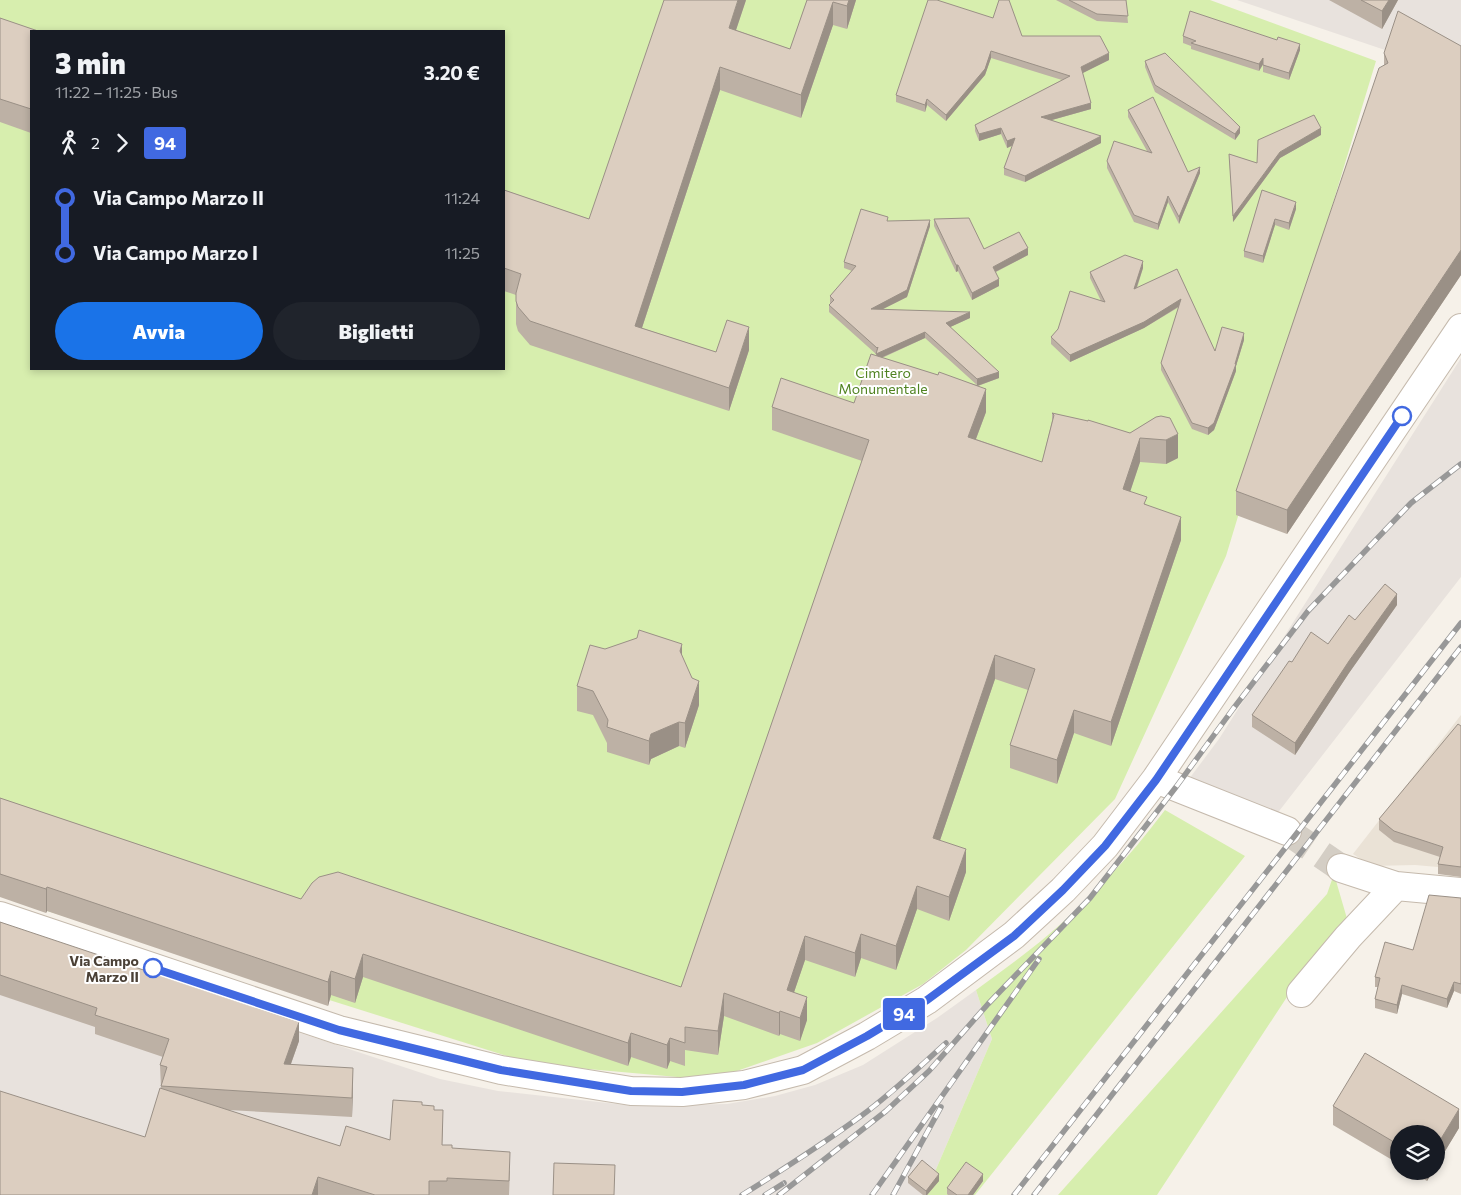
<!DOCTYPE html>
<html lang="it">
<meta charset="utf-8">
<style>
:root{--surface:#171b24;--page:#20242c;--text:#f1f3f6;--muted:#9ea1a6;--accent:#1a73e8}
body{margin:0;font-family:Commissioner,sans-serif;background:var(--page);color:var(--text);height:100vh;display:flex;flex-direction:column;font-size:19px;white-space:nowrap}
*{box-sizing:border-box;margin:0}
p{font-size:16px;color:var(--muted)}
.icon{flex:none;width:28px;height:28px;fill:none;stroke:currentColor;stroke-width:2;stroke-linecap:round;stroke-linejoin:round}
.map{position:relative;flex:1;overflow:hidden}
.drawer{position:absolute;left:30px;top:30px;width:475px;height:340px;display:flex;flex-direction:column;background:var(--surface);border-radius:0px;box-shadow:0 2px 8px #0003}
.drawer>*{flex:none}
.badge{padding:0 10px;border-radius:4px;font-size:18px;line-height:32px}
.controls{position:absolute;left:1390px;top:1125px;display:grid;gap:10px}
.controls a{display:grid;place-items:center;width:55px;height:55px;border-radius:50%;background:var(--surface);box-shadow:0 2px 8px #0003;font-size:25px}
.map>.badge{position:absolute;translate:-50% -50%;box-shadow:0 0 0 2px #fff}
.legs{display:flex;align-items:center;gap:8px;height:55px;padding:0 25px;font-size:16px}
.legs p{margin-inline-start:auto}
.head{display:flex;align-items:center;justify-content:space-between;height:85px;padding:0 25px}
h1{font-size:28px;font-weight:800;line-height:38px}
.primary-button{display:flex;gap:10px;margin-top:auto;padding:10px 25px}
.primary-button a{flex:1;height:58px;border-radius:30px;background:var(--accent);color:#fff;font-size:20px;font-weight:800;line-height:58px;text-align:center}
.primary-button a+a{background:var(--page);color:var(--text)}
ul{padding:0 25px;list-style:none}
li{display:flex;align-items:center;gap:18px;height:55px;font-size:19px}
li i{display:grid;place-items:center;width:8px;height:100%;margin:0 6px;background:currentColor}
li i::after{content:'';width:12px;height:12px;margin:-6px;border:4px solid;border-radius:50%;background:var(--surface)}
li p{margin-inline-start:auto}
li:first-child i{background:linear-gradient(#0000 50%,currentColor 0)}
li:last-child i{background:linear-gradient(currentColor 50%,#0000 0)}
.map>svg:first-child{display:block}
.residential{fill:#eae2d6}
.industrial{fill:#e8e2dd}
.green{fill:#d7eeae;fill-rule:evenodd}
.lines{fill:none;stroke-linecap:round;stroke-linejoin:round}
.minor-tunnel{stroke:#d4cec5;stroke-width:28;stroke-dasharray:28 14;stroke-linecap:butt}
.minor-casing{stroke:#c5baad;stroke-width:30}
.minor{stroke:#fff;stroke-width:28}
.rail-casing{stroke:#989898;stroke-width:5.5}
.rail{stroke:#fff;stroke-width:4;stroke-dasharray:11;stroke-linecap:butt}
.wall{fill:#bdb1a5;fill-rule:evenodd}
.shaded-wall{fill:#9a9086}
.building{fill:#dccec0;stroke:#9a9086}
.line-1-casing{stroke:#fff;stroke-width:11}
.line-1{stroke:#4169e1;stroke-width:8}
.stop-1-dot{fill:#fff;stroke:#4169e1;stroke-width:2.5}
.labels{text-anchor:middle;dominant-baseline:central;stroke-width:4;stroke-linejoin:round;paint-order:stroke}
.park-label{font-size:14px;fill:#508322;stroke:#fff}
.stop-label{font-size:14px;font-weight:bold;fill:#4a4036;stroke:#fff;text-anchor:end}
</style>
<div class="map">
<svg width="1461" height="1195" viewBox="0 0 1461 1195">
<rect width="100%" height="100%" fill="#f6f1e9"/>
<path class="residential" d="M1461,715V871L1449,868L1415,865L1372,866L1353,854Z"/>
<path class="industrial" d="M1237,0H1461V66L1388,51Z
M1461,358V577L1269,824L1189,779L1219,739Z
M0,934L440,1079L498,1091L635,1106L727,1104L775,1096L815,1085L863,1065L937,1018L976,990L992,1039L925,1195H0Z"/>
<path class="green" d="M0,0H1210L1376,61L1226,556L1115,799L966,950L923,984L817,1043L711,1080L532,1064L0,896ZM31,31H504V369H31Z
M1165,810L1245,856L975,1195H925L992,1039L976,990C998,974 1020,958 1041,941C1087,903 1129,858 1165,810Z
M1334,874L1348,922L1287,997L1157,1195H1058L1327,894Z"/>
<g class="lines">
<path class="minor-tunnel" d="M1287,831L1341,868"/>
<defs>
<path id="minor" d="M1156,779L1287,831
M1341,868L1396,886L1461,892
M0,916L339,1030L501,1070L631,1091L682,1092L744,1085L803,1070L867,1036L927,1000L1014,935L1063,890L1105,846L1156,779L1461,328
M1301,993L1348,937L1396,886"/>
</defs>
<use href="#minor" class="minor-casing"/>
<use href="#minor" class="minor"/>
<defs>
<path id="rail" d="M742,1195C782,1170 823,1144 861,1116C891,1094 918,1068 946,1043
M765,1195L784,1183
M779,1195L886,1111L929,1071L988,1004L1090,898L1176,787L1233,709L1308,611L1411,503L1461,464
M872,1195L1039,959
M893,1195L941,1107
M1014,1195L1461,623
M1034,1195L1461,647"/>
</defs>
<use href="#rail" class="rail-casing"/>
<use href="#rail" class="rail"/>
</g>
<path class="wall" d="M746,0L736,30L790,49L807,0H856L847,29L833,25L801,118L720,90L642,328L716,352L749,350L729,411L530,345L518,331L516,324V295L504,291V190L589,219Z
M1056,0H1126L1128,23L1097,21Z
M1329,0H1398L1382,29Z
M0,18L31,31V133L0,122Z
M1022,36L1109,60L1082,73L1091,109L1052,120L1101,143L1025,182L1004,175V168L1012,146L1007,148L1001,134L979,141L975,131V125L1062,80L991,58L985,75L946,121L927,105L925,112L896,102V95Z
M1183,36L1300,50L1289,80L1263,72V65L1259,71L1191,49V46L1183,43Z
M1461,46V275L1287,534L1236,515V491L1384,65V53Z
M1145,61L1240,133L1235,140L1155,92L1145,67Z
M1128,110L1188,172L1200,173L1179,224L1168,202L1158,230L1134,222L1107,168V161L1147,151L1128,117Z
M1321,135L1280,158L1233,222L1229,154L1257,163Z
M1262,190L1296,209L1289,230L1275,225L1263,263L1244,257V251Z
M934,219L984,249L1028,255L996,272L999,286L972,300L958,271L956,272L934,226Z
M888,221L930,226L907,297L883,309L970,318L950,327L999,378L978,386L986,412L976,439L1042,462L1052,421V413L1130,433L1156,417L1178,458L1166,464L1140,462L1130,492L1147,505L1181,540L1111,746L1074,733L1057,784L1010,768V745L1028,690L995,679L940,840L966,872L949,921L917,909L896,970L861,958L855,977L805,960L794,992L807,1020L800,1041L780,1034L779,1036L724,1016L718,1055L685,1050V1066L670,1061L667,1069L631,1057L628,1066L363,977L355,1003L331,995L328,1006L47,911L46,913L0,897V798L301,899L681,987L862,461L772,430V407L854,403L876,356V354L829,312V305L831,304L830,303V296L852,271L844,268V262ZM925,338L977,385L938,375L882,358Z
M1143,268L1137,288L1177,269L1215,351L1244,340L1236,366V371L1214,430L1208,435L1192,429L1161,370V363L1179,307L1144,328L1070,362L1051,344V337L1101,301L1090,278V272Z
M1397,605L1349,673L1295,755L1252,727V715L1292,662L1328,644L1355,620Z
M682,656L699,705L685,748L679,746L651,759L649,765L607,752V743L593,715L577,711V686Z
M1461,726V877L1438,874V864L1440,857L1394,842L1379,830V819Z
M1460,898H1461V994L1454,991L1447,1008L1402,994L1397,1014L1375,1008V999L1378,987H1375V977L1413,950Z
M0,922L299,1041L291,1064L353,1087L352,1117L228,1110L340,1146L390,1140L422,1105L434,1110L443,1129L442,1145L452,1148L510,1171L509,1195H0L145,1137L161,1088L160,1065L163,1057L95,1034V1027L0,995Z
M1333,1106L1459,1128L1436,1166V1134H1399V1164L1333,1125Z
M1410,1171H1433L1427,1181Z
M908,1177L939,1181L927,1195H923L908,1183Z
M983,1181L973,1195H948L947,1194V1188Z"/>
<path class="shaded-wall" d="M738,0H746L729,51V28Z
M849,0H856L847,29V6Z
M1389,0H1398L1382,29V11Z
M833,2V25L801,118V95Z
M1300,44V50L1289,80V73Z
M991,51V58L985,75L946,121V115Z
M1109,53V60L1081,74V67Z
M1263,58V64L1259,71V64Z
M720,67V90L635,349V326Z
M927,99V105L925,112V105Z
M1091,103V109L1041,123V117Z
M1240,127V133L1235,140V134Z
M1001,128V134L979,141V134Z
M1321,128V135L1280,158L1233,222V216L1280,152Z
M1101,136V143L1025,182V176Z
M1015,138V144L1007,148V141Z
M1200,167V173L1179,224V217Z
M1168,196V202L1158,230V224Z
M1296,202V209L1289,230V223Z
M1275,219V225L1263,263V256Z
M930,220V226L907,297L871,315V309Z
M1028,248V255L993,273V267Z
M1461,250V275L1287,534V510Z
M1143,261V268L1134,295V289Z
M956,265H958V271L956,272Z
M999,279V286L972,300V293Z
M1181,299V305L1144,328L1070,362V355Z
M970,312V318L946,329V323Z
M749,327V350L729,411V388Z
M925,332V338L876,360L877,348Z
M1244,333V340L1236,366V371L1214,430L1208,435V428L1235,364Z
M999,372V378L977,386V379Z
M986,389V412L968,460V437Z
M1178,434V458L1166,464V440Z
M1140,438V462L1123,513V489Z
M1181,517V540L1111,746V722Z
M1397,594V605L1349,673L1295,755V743L1349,661Z
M682,644V669L680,651Z
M995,655V679L933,861V838Z
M699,681V705L685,748V723Z
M1074,710V733L1057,784V760Z
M679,722V746L651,759L649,765V741L651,734Z
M966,849V872L949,921V897Z
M917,886V909L896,970V946Z
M47,887V911L46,913V889Z
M861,934V958L855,977V953Z
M805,936V960L787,1013V990Z
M363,954V977L355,1003V979Z
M331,971V995L328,1006V982Z
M1454,982V991L1447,1008V999Z
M1402,985V994L1397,1014V1005Z
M724,993V1016L718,1055V1031Z
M807,997V1020L800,1041V1018Z
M780,1011V1034L779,1036V1013Z
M299,1022V1041L284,1083V1064Z
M631,1033V1057L628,1066V1043Z
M670,1038V1061L667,1069V1045Z
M353,1068V1087L352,1117V1098Z
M1459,1109V1128L1436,1166V1147Z
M1427,1171H1433L1427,1181Z
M939,1174V1181L927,1195H926V1191Z
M983,1174V1181L973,1195H968Z
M318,1177V1195H312Z"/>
<path class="building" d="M664,0H738L729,28L790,49L807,0H849L847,6L833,2L801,95L720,67L635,326L716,352L727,320L749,327L729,388L530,321L518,307L516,301V293L521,274L504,268V190L589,219Z
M928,0H937L993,18L999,0H1009L1022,36H1100L1109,53L1081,67L1091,103L1041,117L1101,136L1025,176L1004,168L1015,138L1007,141L1001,128L979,134L975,125L1070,76L991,51L985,69L946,115L927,99L925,105L896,95Z
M1069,0H1126L1128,16L1097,14Z
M1361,0H1389L1382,11Z
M1190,11L1277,40L1278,37L1300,44L1289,73L1263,65V58L1259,64L1191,43L1196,41L1183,36Z
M1398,11L1461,46V250L1287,510L1236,491L1379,68L1388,63L1384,53Z
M0,18L38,31H31V109L0,99Z
M1165,53L1240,127L1235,134L1155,85L1145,61Z
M1153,97L1188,172L1200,167L1179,217L1168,196L1158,224L1134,215L1107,161L1114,141L1152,153L1128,110Z
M1314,115L1321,128L1280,152L1233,216L1229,154L1257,163L1258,140Z
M1262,190L1296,202L1289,223L1275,219L1263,256L1244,251Z
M861,209L888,217L887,221L930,220L907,290L871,309L970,312L946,323L999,372L977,379L925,332L876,354L878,347L877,348L829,305L834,300L830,296L856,266L844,262Z
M969,218L984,249L1019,232L1028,248L993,267L999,279L972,293L958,265H956L934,219Z
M1125,255L1143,261L1134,289L1177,269L1215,351L1222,327L1244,333L1235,364H1236L1214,423L1208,428L1192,423L1161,363L1181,299L1144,322L1070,355L1051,337L1058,329L1070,291L1105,302L1090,272Z
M871,354L938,375L939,372L986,389L968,437L1042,462L1054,415L1052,413L1088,421V420L1130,433L1156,417L1161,416L1170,418L1178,434L1166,440L1140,438L1123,489L1147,497L1144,504L1181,517L1111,722L1074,710L1057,760L1010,745L1035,669L995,655L933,838L966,849L949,897L917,886L896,946L861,934L855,953L805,936L787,990L807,997L800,1018L780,1011L779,1013L724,993L718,1031L685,1027V1043L670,1038L667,1045L631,1033L628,1043L363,954L355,979L331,971L328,982L47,887L46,889L0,874V798L301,899L312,883L319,877L338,872L681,987L869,440L772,407L781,378L854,403Z
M1385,584L1397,594L1349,661L1295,743L1252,715L1289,661L1292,662L1311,632L1328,644L1349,615L1355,620Z
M639,630L682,644L680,651L692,678L699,681L685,723L679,722L651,734L649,741L607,727L608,720L593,691L577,686L590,645L605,649L637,638Z
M1458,724L1461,726V867L1438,864L1443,847L1394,831L1379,819Z
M1429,895L1461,898V984L1454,982L1447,999L1402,985L1397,1005L1375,999L1380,978L1375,977L1385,942L1413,950Z
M0,922L299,1022L284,1064L353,1068L352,1098L161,1086L167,1067L160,1065L169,1039L95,1015L97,1008L0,975Z
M1365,1053L1459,1109L1436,1147V1134H1399V1145L1333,1106Z
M160,1088L340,1146L346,1126L390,1140L393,1100L422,1102V1105L434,1106V1110H443L442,1145H452V1148L510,1152L509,1181L447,1178V1181H429V1195H375L318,1177L312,1195H0V1091L145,1137Z
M922,1160L939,1174L926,1191L908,1177Z
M966,1162L983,1174L968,1195H957L947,1188Z
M554,1163L615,1165L614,1195H553Z"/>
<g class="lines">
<defs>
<path id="line-1" d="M153,968L339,1030L501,1070L631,1091L682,1092L744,1085L803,1070L867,1036L927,1000L1014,936L1063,890L1105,846L1156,780L1402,416"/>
</defs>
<use href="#line-1" class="line-1-casing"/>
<use href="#line-1" class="line-1"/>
</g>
<g class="stop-1-dot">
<circle cx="1402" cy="416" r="9"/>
<circle cx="153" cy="968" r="9"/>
</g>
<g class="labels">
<g class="park-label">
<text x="883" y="372">Cimitero<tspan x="883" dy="16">Monumentale</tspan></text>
</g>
<g class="stop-label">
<text x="139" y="960">Via Campo<tspan x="139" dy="16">Marzo II</tspan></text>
</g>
</g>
</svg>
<div class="controls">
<a><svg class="icon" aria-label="layers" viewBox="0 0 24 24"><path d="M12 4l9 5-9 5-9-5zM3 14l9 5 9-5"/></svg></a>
</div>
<b class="badge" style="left:904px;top:1014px;background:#4169e1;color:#fff">94</b>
<section class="drawer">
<div class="head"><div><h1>3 min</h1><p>11:22 – 11:25 · Bus</p></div><b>3.20 €</b></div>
<div class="legs"><svg class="icon" aria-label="walk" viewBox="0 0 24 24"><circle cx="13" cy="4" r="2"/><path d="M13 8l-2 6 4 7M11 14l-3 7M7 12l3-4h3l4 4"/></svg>2<svg class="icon" aria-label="forward" viewBox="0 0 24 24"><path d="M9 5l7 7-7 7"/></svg><b class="badge" style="background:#4169e1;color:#fff">94</b></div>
<ul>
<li><i style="color:#4169e1"></i><b>Via Campo Marzo II</b><p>11:24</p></li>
<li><i style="color:#4169e1"></i><b>Via Campo Marzo I</b><p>11:25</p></li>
</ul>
<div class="primary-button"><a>Avvia</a><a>Biglietti</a></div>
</section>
</div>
